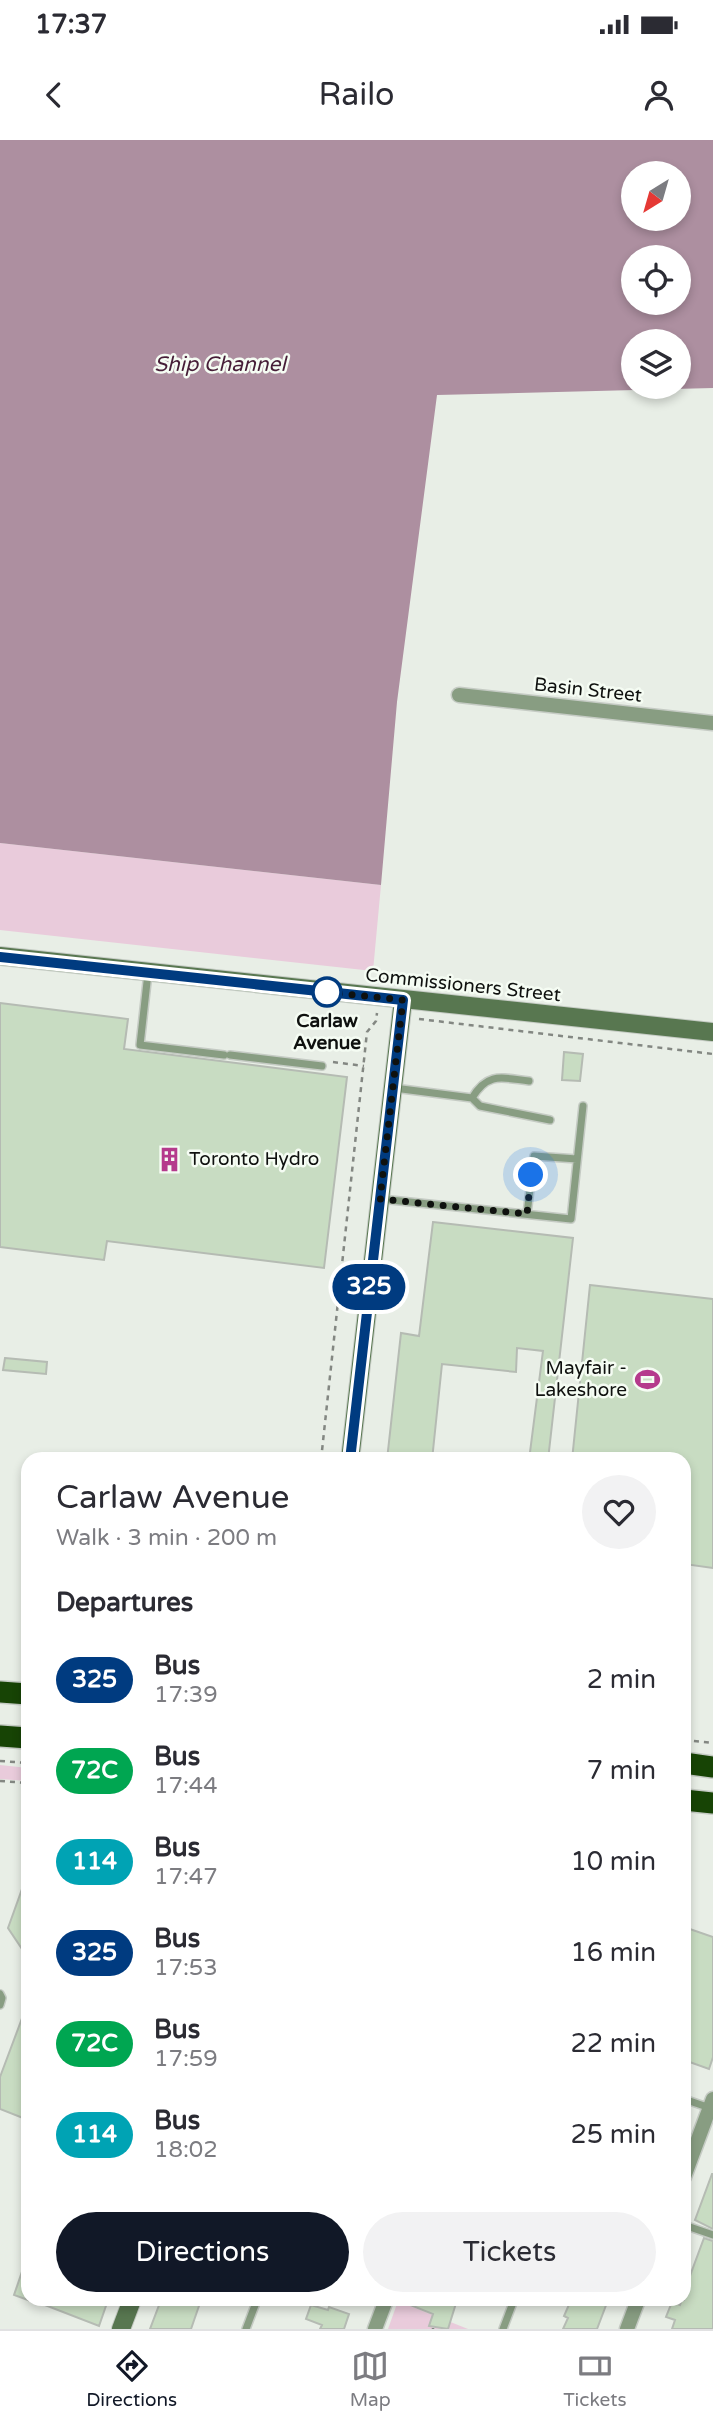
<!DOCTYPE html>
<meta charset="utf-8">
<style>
:root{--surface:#fff;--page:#f2f2f3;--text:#2b2b33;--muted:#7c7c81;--line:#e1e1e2;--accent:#111827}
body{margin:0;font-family:"Varela Round",sans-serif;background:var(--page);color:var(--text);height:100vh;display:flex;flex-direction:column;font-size:26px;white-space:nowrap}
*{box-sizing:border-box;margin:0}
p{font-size:23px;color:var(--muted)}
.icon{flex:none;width:38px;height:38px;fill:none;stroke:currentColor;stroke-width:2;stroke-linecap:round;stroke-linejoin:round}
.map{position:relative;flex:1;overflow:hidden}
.side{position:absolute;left:21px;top:1312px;width:670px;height:854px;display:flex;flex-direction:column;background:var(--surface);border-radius:21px;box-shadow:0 4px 10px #0003}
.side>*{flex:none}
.badge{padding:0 14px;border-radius:23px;font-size:24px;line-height:46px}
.needle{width:46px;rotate:217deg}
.fabs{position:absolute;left:621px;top:21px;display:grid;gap:14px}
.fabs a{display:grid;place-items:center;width:70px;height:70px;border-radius:50%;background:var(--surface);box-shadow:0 4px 10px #0003;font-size:35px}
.you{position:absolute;width:35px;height:35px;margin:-18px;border:5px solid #fff;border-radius:50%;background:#1a73e8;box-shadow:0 0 0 10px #1a73e833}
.map>.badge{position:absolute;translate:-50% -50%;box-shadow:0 0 0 4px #fff}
h2{padding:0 35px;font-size:26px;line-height:63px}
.round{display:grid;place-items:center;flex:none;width:74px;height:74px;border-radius:37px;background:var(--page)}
.overview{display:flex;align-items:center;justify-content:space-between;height:119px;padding:0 35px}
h1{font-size:33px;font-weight:600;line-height:52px}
.action{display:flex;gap:14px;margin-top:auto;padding:14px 35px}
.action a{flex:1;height:80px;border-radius:42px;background:var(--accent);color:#fff;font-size:28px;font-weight:600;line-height:80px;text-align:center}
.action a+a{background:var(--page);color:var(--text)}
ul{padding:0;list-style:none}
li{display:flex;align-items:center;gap:21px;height:91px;padding:0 35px}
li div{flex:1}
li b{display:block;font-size:26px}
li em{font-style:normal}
li .badge{min-width:77px;font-weight:700;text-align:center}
.status{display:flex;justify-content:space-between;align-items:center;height:49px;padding:0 35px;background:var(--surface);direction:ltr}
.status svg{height:19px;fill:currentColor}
header{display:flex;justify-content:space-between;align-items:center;height:91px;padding:0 35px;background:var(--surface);font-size:32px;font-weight:600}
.dock{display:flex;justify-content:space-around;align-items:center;height:98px;border-top:2px solid var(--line);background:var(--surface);font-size:19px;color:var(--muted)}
.dock a{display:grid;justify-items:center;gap:4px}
.dock .active{color:var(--accent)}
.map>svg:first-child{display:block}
.green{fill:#e9cbdb}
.water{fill:#ad8fa0;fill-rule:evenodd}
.building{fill:#c8dcc2;stroke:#b5bbb3;stroke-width:2}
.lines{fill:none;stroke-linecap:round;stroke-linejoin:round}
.lane-casing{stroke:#c5cbc4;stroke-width:10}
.street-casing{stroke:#c5cbc4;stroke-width:17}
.secondary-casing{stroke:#c5cbc4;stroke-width:20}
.highway-casing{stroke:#c5cbc4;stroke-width:24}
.path{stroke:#838782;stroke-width:2.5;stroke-dasharray:5 5;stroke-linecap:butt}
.lane{stroke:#889d82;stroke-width:7}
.street{stroke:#889d82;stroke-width:14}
.secondary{stroke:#587750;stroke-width:18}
.highway{stroke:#174405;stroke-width:21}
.line-casing{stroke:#fff;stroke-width:16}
.line{stroke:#003b80;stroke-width:10}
.walk{stroke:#0f110f;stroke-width:7;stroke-dasharray:0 12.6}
.stop-dot{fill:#fff;stroke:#003b80;stroke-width:3.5}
.labels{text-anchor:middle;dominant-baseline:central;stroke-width:5;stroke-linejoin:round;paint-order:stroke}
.street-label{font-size:19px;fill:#0f110f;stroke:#f5fcf3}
.stop-label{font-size:19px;font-weight:bold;fill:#0f110f;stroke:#f5fcf3}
.poi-label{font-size:19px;fill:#0f110f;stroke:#f5fcf3;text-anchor:start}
.water-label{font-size:21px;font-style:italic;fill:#461d37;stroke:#f5fcf3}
</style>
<div class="status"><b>17:37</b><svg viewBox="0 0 49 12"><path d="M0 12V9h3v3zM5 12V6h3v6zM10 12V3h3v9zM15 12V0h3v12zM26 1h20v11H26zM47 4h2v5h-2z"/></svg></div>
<header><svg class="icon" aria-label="back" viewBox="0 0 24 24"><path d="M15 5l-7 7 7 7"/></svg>Railo<svg class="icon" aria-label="person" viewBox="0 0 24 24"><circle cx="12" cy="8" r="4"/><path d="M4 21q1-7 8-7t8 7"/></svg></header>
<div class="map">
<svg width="713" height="2189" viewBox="0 0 713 2189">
<rect width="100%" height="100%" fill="#e8eee6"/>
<path class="green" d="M0,703L381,745L373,831L0,790Z
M0,1625L28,1628V1641L0,1639Z
M398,2161L468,2189H388Z"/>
<path class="water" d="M0,0H713V248L437,255L397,562L381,745L0,703ZM634,33H679V79H634ZM634,117H679V163H634ZM634,201H679V247H634Z"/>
<path class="building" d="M0,863L128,879L124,909L347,937L324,1128L107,1101L104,1120L0,1107Z
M564,912L583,914L580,941L562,940Z
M433,1082L573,1098L548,1320H529L543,1211L517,1208L516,1232L442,1224L432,1320H387L401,1193L419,1196Z
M590,1145L713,1159V1428L684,1424V1320H572Z
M5,1218L47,1222L46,1234L3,1230Z
M26,1738L28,1739V1818L8,1788Z
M684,1787L713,1797V1917L709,1929L684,1920Z
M27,1865L28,1866V1980L0,1969V1937Z
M712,2034H713V2089L695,2080Z
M704,2098L713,2101V2189H672L675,2180L666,2177L672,2162L680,2165L682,2160H684V2152Z
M26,2120H28V2160L14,2155Z
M32,2160H108L99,2186Z
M161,2160H201L191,2189H150Z
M398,2160H457L448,2189L429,2186L433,2174Z
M571,2160H608L597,2189H563L568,2178L564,2176Z
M311,2165L328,2170L329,2167L349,2174L344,2189H320L322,2185L306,2179Z"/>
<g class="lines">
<defs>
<path id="lane" d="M148,833L140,905L224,915
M230,915L322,926
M394,948L472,958L480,966L550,980
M472,958C488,931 503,938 529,941
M381,1059L571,1079L583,966
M527,1074L534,1016L577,1019
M0,1854L2,1858L0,1865
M684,1959L710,1968
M684,2085L713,2095
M246,2189L257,2160
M503,2189L514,2160"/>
<path id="street" d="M459,555L713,583
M684,2037L713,1959
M375,2189L386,2160
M627,2189L638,2160"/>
<path id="secondary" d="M0,816L713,892
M350,1320L403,860
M121,2189L132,2160"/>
<path id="highway" d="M0,1552L28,1554
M0,1596L28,1598
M684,1623L713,1627
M684,1660L713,1663"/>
</defs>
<use href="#lane" class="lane-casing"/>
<use href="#street" class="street-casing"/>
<use href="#secondary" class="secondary-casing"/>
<use href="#highway" class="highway-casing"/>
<path class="path" d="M383,839L413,842
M419,879L713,914
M333,922L364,926
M321,1320L367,892L376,881L377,873
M684,1600L713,1603
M0,1621L28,1623
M0,1641L28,1643
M433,2189V2188"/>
<use href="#lane" class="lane"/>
<use href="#street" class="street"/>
<use href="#secondary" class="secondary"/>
<use href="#highway" class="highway"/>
</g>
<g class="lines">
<defs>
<path id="line" d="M0,817L403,860L350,1320"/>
</defs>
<use href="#line" class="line-casing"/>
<use href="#line" class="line"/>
<path class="walk" d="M327,852L403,860L380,1059L527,1074L531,1035"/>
</g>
<defs>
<symbol id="building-bare" viewBox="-9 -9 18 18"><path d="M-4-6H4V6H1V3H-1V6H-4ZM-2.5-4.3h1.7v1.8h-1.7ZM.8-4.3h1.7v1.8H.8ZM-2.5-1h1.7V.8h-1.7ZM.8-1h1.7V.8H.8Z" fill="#b53a8c" stroke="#f5fcf3" stroke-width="2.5" paint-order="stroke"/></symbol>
<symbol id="stadium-bare" viewBox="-9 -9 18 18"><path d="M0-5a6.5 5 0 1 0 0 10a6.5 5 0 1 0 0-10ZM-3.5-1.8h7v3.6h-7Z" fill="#b53a8c" stroke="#f5fcf3" stroke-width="2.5" paint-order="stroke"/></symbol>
</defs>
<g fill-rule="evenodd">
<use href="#building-bare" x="152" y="1002" width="35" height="35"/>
<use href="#stadium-bare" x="630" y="1222" width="35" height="35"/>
</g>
<circle class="stop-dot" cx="327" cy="852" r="14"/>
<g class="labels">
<g class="street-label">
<text transform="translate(588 550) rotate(6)">Basin Street</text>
<text transform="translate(463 845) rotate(6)">Commissioners Street</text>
</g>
<g class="stop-label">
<text x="327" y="881">Carlaw<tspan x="327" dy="22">Avenue</tspan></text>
</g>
<g class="poi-label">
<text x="189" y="1019">Toronto Hydro</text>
<text x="627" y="1228" text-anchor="end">Mayfair -<tspan x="627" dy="22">Lakeshore</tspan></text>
</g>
<g class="water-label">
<text x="220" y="224">Ship Channel</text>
</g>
</g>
</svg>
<div class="fabs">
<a><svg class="needle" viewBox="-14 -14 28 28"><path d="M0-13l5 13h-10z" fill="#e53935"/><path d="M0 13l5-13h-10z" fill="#7c7c81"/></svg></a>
<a><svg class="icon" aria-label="locate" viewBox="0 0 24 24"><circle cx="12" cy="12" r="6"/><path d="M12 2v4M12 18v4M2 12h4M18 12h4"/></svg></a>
<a><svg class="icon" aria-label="layers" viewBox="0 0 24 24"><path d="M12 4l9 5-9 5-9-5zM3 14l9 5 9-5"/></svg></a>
</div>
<div class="you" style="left:531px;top:1035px"></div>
<b class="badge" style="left:369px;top:1147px;background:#003b80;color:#fff">325</b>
<section class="side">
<div class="overview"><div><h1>Carlaw Avenue</h1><p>Walk · 3 min · 200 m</p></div><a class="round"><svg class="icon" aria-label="heart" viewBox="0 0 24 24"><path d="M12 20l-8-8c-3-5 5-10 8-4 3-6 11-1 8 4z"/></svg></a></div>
<h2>Departures</h2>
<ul>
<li><span class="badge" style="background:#003b80;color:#fff">325</span><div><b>Bus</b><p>17:39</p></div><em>2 min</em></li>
<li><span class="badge" style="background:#00a651;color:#fff">72C</span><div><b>Bus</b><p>17:44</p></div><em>7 min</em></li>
<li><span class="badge" style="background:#00a3b4;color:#fff">114</span><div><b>Bus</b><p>17:47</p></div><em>10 min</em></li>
<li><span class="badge" style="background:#003b80;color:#fff">325</span><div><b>Bus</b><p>17:53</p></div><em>16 min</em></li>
<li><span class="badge" style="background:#00a651;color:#fff">72C</span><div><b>Bus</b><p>17:59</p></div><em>22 min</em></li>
<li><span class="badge" style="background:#00a3b4;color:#fff">114</span><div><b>Bus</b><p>18:02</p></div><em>25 min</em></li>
</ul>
<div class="action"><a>Directions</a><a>Tickets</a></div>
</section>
</div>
<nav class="dock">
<a class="active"><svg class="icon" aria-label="directions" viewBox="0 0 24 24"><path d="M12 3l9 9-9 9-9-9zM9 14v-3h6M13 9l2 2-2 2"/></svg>Directions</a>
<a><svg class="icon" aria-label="map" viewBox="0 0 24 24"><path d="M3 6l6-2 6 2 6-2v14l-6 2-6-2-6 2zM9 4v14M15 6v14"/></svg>Map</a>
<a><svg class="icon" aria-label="tickets" viewBox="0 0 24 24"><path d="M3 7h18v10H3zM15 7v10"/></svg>Tickets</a>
</nav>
